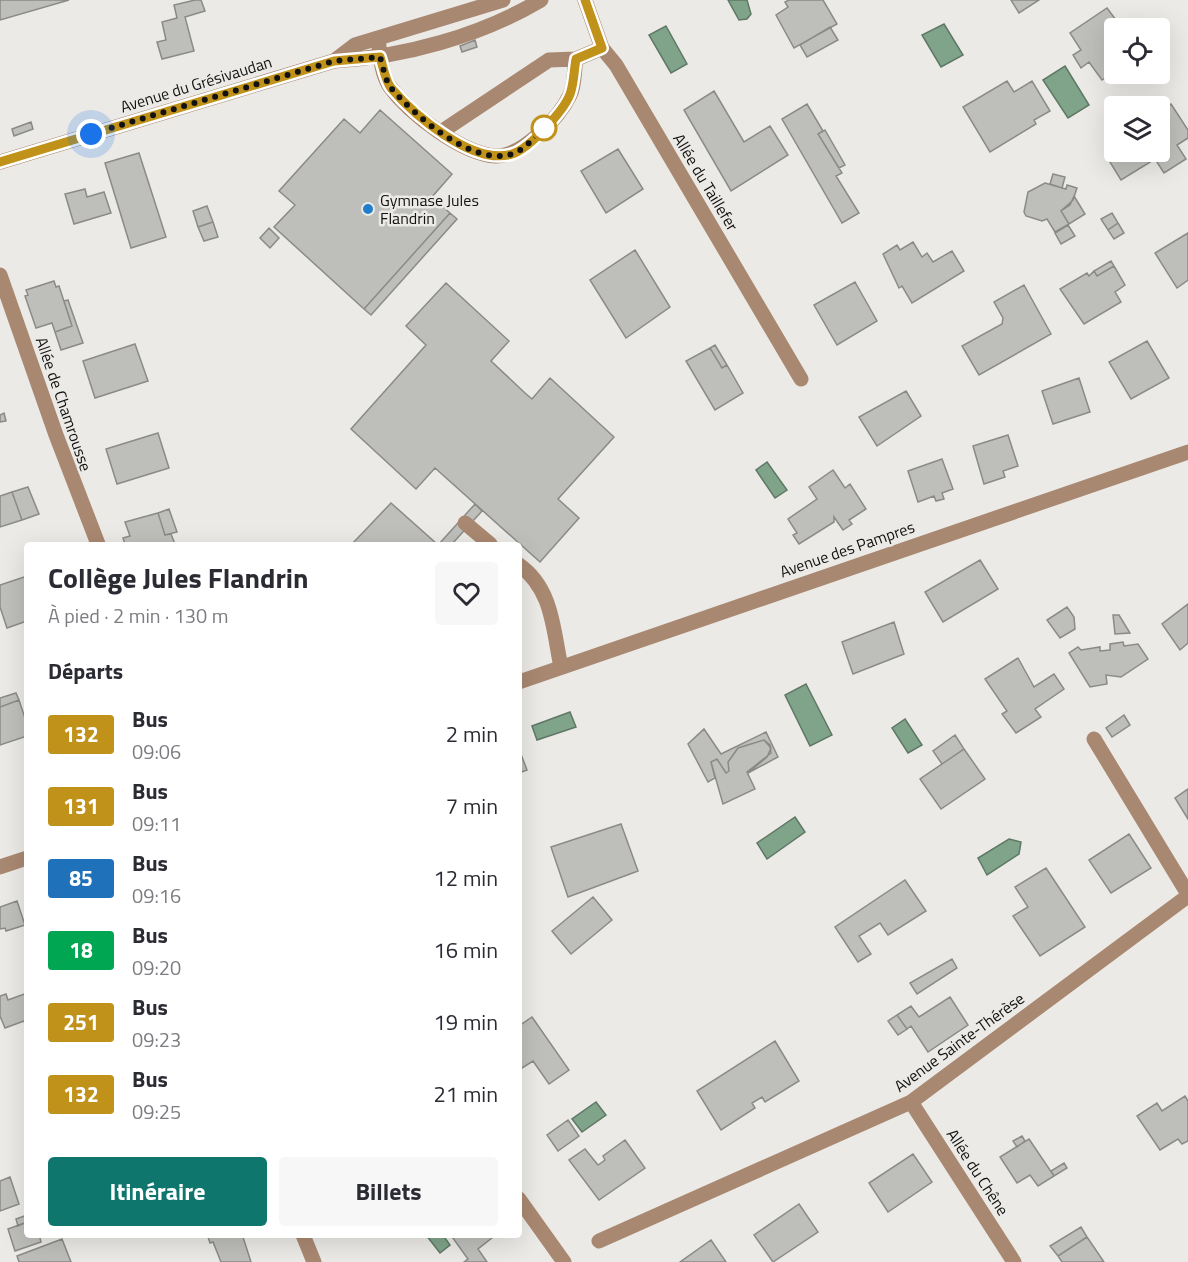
<!DOCTYPE html>
<html lang="fr">
<meta charset="utf-8">
<style>
:root{--surface:#fff;--page:#f7f7f7;--text:#2b2b33;--muted:#7c7c81;--accent:#0f766e}
body{margin:0;font-family:"Titillium Web",sans-serif;background:var(--page);color:var(--text);height:100vh;display:flex;flex-direction:column;font-size:22px;white-space:nowrap}
*{box-sizing:border-box;margin:0}
p{font-size:20px;color:var(--muted)}
.icon{flex:none;width:33px;height:33px;fill:none;stroke:currentColor;stroke-width:2;stroke-linecap:round;stroke-linejoin:round}
.map{position:relative;flex:1;overflow:hidden}
.panel{position:absolute;left:24px;top:542px;width:498px;height:696px;display:flex;flex-direction:column;background:var(--surface);border-radius:6px;box-shadow:0 6px 24px #0002}
.panel>*{flex:none}
.badge{padding:0 12px;border-radius:4px;font-size:21px;line-height:39px}
.controls{position:absolute;left:1104px;top:18px;display:grid;gap:12px}
.controls a{display:grid;place-items:center;width:66px;height:66px;border-radius:6px;background:var(--surface);box-shadow:0 6px 24px #0002;font-size:30px}
.you{position:absolute;width:30px;height:30px;margin:-15px;border:4px solid #fff;border-radius:50%;background:#1a73e8;box-shadow:0 0 0 9px #1a73e833}
.map>.badge{position:absolute;translate:-50% -50%;box-shadow:0 0 0 3px #fff}
h2{padding:0 24px;font-size:22px;line-height:54px}
.round{display:grid;place-items:center;flex:none;width:63px;height:63px;border-radius:6px;background:var(--page)}
.head{display:flex;align-items:center;justify-content:space-between;height:102px;padding:0 24px}
h1{font-size:28px;font-weight:700;line-height:45px}
.button{display:flex;gap:12px;margin-top:auto;padding:12px 24px}
.button a{flex:1;height:69px;border-radius:6px;background:var(--accent);color:#fff;font-size:24px;font-weight:700;line-height:69px;text-align:center}
.button a+a{background:var(--page);color:var(--text)}
ul{padding:0;list-style:none}
li{display:flex;align-items:center;gap:18px;height:72px;padding:0 24px}
li div{flex:1}
li b{display:block;font-size:22px}
li em{font-style:normal}
li .badge{min-width:66px;font-weight:700;text-align:center}
.map>svg:first-child{display:block}
.water{fill:#80a48a;stroke:#5f7866;stroke-width:1.5}
.building{fill:#bebfbb;stroke:#8a8b87;stroke-width:1.5}
.lines{fill:none;stroke-linecap:round;stroke-linejoin:round}
.minor{stroke:#a98871;stroke-width:15}
.line-casing{stroke:#fff;stroke-width:14}
.line{stroke:#c0921a;stroke-width:9}
.walk{stroke:#121211;stroke-width:6;stroke-dasharray:0 10.8}
.stop-dot{fill:#fff;stroke:#c0921a;stroke-width:3}
.poi-dot{fill:#217ecb;stroke:#eceae6;stroke-width:2}
.labels{text-anchor:middle;dominant-baseline:central;stroke-width:5;stroke-linejoin:round;paint-order:stroke}
.street-label{font-size:16px;fill:#121211;stroke:#eceae6}
.poi-label{font-size:16px;fill:#121211;stroke:#eceae6;text-anchor:start}
</style>
<div class="map">
<svg width="1188" height="1262" viewBox="0 0 1188 1262">
<rect width="100%" height="100%" fill="#eceae6"/>
<path class="water" d="M728,0H747L751,14L747,19L739,20Z
M944,24L963,55L941,67L922,35Z
M666,26L687,64L671,73L649,35Z
M1065,66L1089,105L1068,118L1043,80Z
M767,462L787,490L775,498L756,470Z
M806,684L832,735L810,746L785,695Z
M570,712L576,727L537,740L532,726Z
M905,719L922,745L908,753L892,728Z
M795,817L805,832L767,859L757,843Z
M1009,839L1021,842L1019,854L987,875L978,858Z
M596,1102L606,1115L582,1132L572,1119Z
M426,1235H443L450,1245L440,1253Z"/>
<path class="building" d="M0,0H69L0,20Z
M195,0H201L205,11L185,17L194,51L162,59L157,42L166,40L162,22L177,18L174,5Z
M789,0H823L837,24L794,48L776,15L788,7L785,2Z
M1011,0H1039L1019,13Z
M1107,8L1122,28H1114V72L1102,80L1089,62L1081,68L1073,55L1081,50L1070,33Z
M830,27L838,40L807,57L800,45Z
M475,40L477,47L462,52L460,46Z
M1007,81L1014,92L1032,81L1050,111L1034,120L1036,124L990,152L963,107Z
M714,91L744,142L770,126L788,155L731,191L684,110Z
M807,104L823,131L818,134L842,173L836,176L859,213L842,223L782,119Z
M1171,104L1188,130V138L1177,145L1186,159L1164,173L1155,159L1121,180L1105,154L1114,149V152H1160V111Z
M380,110L452,174L432,197L450,213L364,309L274,227L295,205L279,191L344,119L360,133Z
M31,122L33,129L14,136L12,129Z
M825,130L845,165L839,168L818,134Z
M618,149L643,189L606,213L581,171Z
M139,153L166,237L131,248L105,163Z
M1053,174L1065,177L1062,188L1050,184Z
M1045,183L1066,189L1067,185L1077,188L1073,200L1061,211L1069,224L1055,232L1047,219L1042,221L1026,216L1024,212L1028,192Z
M85,189L87,197L104,192L111,213L74,224L65,194Z
M1074,196L1085,214L1069,224L1061,211L1070,205Z
M207,206L213,222L198,227L193,211Z
M450,213L457,219L371,315L364,309Z
M1112,213L1118,223L1108,230L1101,219Z
M213,222L218,237L204,241L198,227Z
M1118,223L1124,233L1114,239L1108,230Z
M1068,225L1075,236L1061,244L1055,233Z
M269,228L279,238L270,248L260,238Z
M1188,233V280L1177,288L1155,253Z
M913,242L922,257L927,253L933,262L952,251L964,271L912,303L902,286L899,288L883,254L897,245L900,250Z
M635,250L670,307L626,338L590,280Z
M1111,261L1114,266L1097,276L1094,271Z
M1114,266L1125,285L1115,292L1121,302L1084,324L1060,289L1087,273L1089,276L1094,271L1097,276Z
M54,281L56,287L59,286L72,326L55,332L52,323L36,328L25,296L28,295L26,290Z
M855,282L877,321L837,345L814,305Z
M446,283L509,341L491,361L525,393L532,399L550,378L614,437L558,499L579,518L540,562L435,468L416,489L351,429L426,345L406,326Z
M1024,285L1051,334L979,375L962,346L1002,324L1003,318L994,302Z
M68,300L83,343L61,350L55,332L72,326L64,301Z
M1147,341L1169,378L1131,399L1109,362Z
M135,344L148,381L95,398L83,361Z
M715,345L727,365L722,368L710,348Z
M710,348L722,368L727,365L743,393L715,410L686,361Z
M1079,378L1090,412L1053,424L1042,391Z
M906,391L921,416L877,446L859,417Z
M4,413L6,421L0,422V415Z
M158,433L169,468L117,484L106,449Z
M1008,435L1018,466L1003,471L1005,477L984,484L973,446Z
M942,459L953,489L942,493L944,499L936,501L934,496L918,502L908,471Z
M833,470L845,488L850,484L866,509L849,520L852,524L843,530L834,517V522L799,544L793,535L797,533L788,519L817,499L809,487Z
M28,487L39,514L22,520L12,492Z
M12,492L22,520L0,527V496Z
M391,503L437,544H352Z
M475,504L482,511L452,544H439Z
M169,509L177,532L165,535L158,513Z
M158,513L165,535L171,534L175,544H125L123,538L130,536L125,522Z
M980,560L998,589L943,622L925,592Z
M27,576V621L7,628L0,607V585Z
M1188,604V643L1180,650L1162,624Z
M1067,607L1074,617L1075,629L1060,638L1047,620Z
M1113,615H1119L1130,633L1115,634Z
M894,622L904,654L853,674L842,642Z
M1123,642L1124,646L1138,644L1148,659L1121,677L1106,675L1107,684L1090,687L1069,653L1078,647L1081,650L1100,647V651L1110,650V644Z
M1018,658L1034,687L1054,674L1064,689L1035,709L1041,717L1016,733L1002,714L1007,711L985,679Z
M16,693L19,700L0,707V698Z
M19,700L27,724V736L0,745V707Z
M1124,715L1130,725L1112,737L1106,728Z
M704,729L721,754L766,732L778,757L748,773L767,757L771,748L764,740L738,748L728,762L729,771L726,773L717,759L711,762L715,778L708,782L688,744Z
M955,735L964,749L942,764L933,751Z
M764,740L770,745L771,753L747,772L755,789L723,804L711,762L717,759L726,773L729,771L728,762L738,748Z
M519,749L527,770L519,773Z
M964,749L985,779L941,809L920,779Z
M1188,789V819L1175,798Z
M621,824L638,871L568,897L551,847Z
M1129,834L1151,868L1111,893L1089,860Z
M1046,868L1085,927L1040,956L1013,916L1028,907L1015,887Z
M905,880L926,911L888,935L880,923L859,936L871,954L858,962L835,927Z
M593,897L612,920L571,954L552,931Z
M17,901L25,925L6,931L5,928L0,929V907Z
M952,959L957,968L917,994L910,983Z
M27,993V1028L24,1021L5,1028L0,1016V996L6,994L8,1000Z
M950,997L968,1025L928,1052L911,1026L907,1029L897,1015L911,1006L919,1017Z
M897,1015L907,1029L898,1035L888,1021Z
M532,1017L569,1070L549,1084L533,1061L519,1070V1026Z
M775,1041L799,1081L765,1102L762,1097L752,1103L755,1108L721,1130L697,1091Z
M1185,1096L1188,1101V1141L1182,1144L1178,1139L1160,1150L1137,1116L1157,1103L1162,1111Z
M568,1120L579,1136L558,1151L547,1135Z
M1022,1136L1025,1141L1017,1147L1013,1141Z
M1029,1139L1054,1176L1038,1186L1030,1175L1017,1183L1000,1157Z
M625,1140L645,1168L599,1200L569,1160L585,1149L598,1165L605,1160L603,1156Z
M913,1154L932,1182L888,1212L869,1183Z
M1064,1163L1067,1168L1054,1176L1051,1171Z
M10,1177L19,1204L0,1211V1181Z
M799,1204L818,1232L773,1262L754,1235Z
M27,1215V1222L18,1226L16,1219Z
M27,1222V1234H39L41,1242L15,1251L8,1229Z
M1081,1227L1087,1237L1058,1256L1050,1246Z
M207,1234H242L251,1262H221L213,1242L210,1243Z
M450,1234H497L478,1249L487,1262H464L468,1259Z
M1087,1237L1104,1262H1062L1058,1256Z
M62,1239L71,1262H19L17,1256Z
M711,1240L726,1262H680Z"/>
<g class="lines">
<path class="minor" d="M585,0L602,48L616,65L801,379
M378,38C380,53 381,74 390,87C410,114 461,153 495,156C522,157 559,118 570,95C575,85 574,70 576,59
M334,61L355,45L503,0
M441,132L549,60L576,59L602,48
M0,162L334,61C404,57 480,36 541,0
M0,275L56,435L98,544
M465,523L490,544
M519,565C553,589 553,630 561,667
M519,682L1188,452
M1094,739L1188,894
M0,867L27,858
M911,1102L1014,1262
M519,1199L564,1262
M303,1235L314,1262
M599,1241L911,1102L1188,896"/>
</g>
<g class="lines">
<defs>
<path id="line" d="M0,162L334,61L380,57C383,66 385,80 391,88C414,115 473,166 512,154C529,149 567,108 571,91C574,81 574,70 576,59L602,48L585,0"/>
</defs>
<use href="#line" class="line-casing"/>
<use href="#line" class="line"/>
<path class="walk" d="M91,134L334,61L380,57C383,66 385,80 391,88C414,115 473,167 512,154C525,150 535,136 544,128"/>
</g>
<circle class="stop-dot" cx="544" cy="128" r="12"/>
<circle class="poi-dot" cx="368" cy="209" r="6"/>
<g class="labels">
<g class="street-label">
<text transform="translate(196 84) rotate(-17)">Avenue du Grésivaudan</text>
<text transform="translate(706 182) rotate(59)">Allée du Taillefer</text>
<text transform="translate(64 404) rotate(71)">Allée de Chamrousse</text>
<text transform="translate(847 549) rotate(-19)">Avenue des Pampres</text>
<text transform="translate(959 1042) rotate(-36)">Avenue Sainte-Thérèse</text>
<text transform="translate(978 1172) rotate(57)">Allée du Chêne</text>
</g>
<g class="poi-label">
<text x="380" y="200">Gymnase Jules<tspan x="380" dy="18">Flandrin</tspan></text>
</g>
</g>
</svg>
<div class="controls">
<a><svg class="icon" aria-label="locate" viewBox="0 0 24 24"><circle cx="12" cy="12" r="6"/><path d="M12 2v4M12 18v4M2 12h4M18 12h4"/></svg></a>
<a><svg class="icon" aria-label="layers" viewBox="0 0 24 24"><path d="M12 4l9 5-9 5-9-5zM3 14l9 5 9-5"/></svg></a>
</div>
<div class="you" style="left:91px;top:134px"></div>
<section class="panel">
<div class="head"><div><h1>Collège Jules Flandrin</h1><p>À pied · 2 min · 130 m</p></div><a class="round"><svg class="icon" aria-label="heart" viewBox="0 0 24 24"><path d="M12 20l-8-8c-3-5 5-10 8-4 3-6 11-1 8 4z"/></svg></a></div>
<h2>Départs</h2>
<ul>
<li><span class="badge" style="background:#c0921a;color:#fff">132</span><div><b>Bus</b><p>09:06</p></div><em>2 min</em></li>
<li><span class="badge" style="background:#c0921a;color:#fff">131</span><div><b>Bus</b><p>09:11</p></div><em>7 min</em></li>
<li><span class="badge" style="background:#1f72b9;color:#fff">85</span><div><b>Bus</b><p>09:16</p></div><em>12 min</em></li>
<li><span class="badge" style="background:#00a651;color:#fff">18</span><div><b>Bus</b><p>09:20</p></div><em>16 min</em></li>
<li><span class="badge" style="background:#c0921a;color:#fff">251</span><div><b>Bus</b><p>09:23</p></div><em>19 min</em></li>
<li><span class="badge" style="background:#c0921a;color:#fff">132</span><div><b>Bus</b><p>09:25</p></div><em>21 min</em></li>
</ul>
<div class="button"><a>Itinéraire</a><a>Billets</a></div>
</section>
</div>
